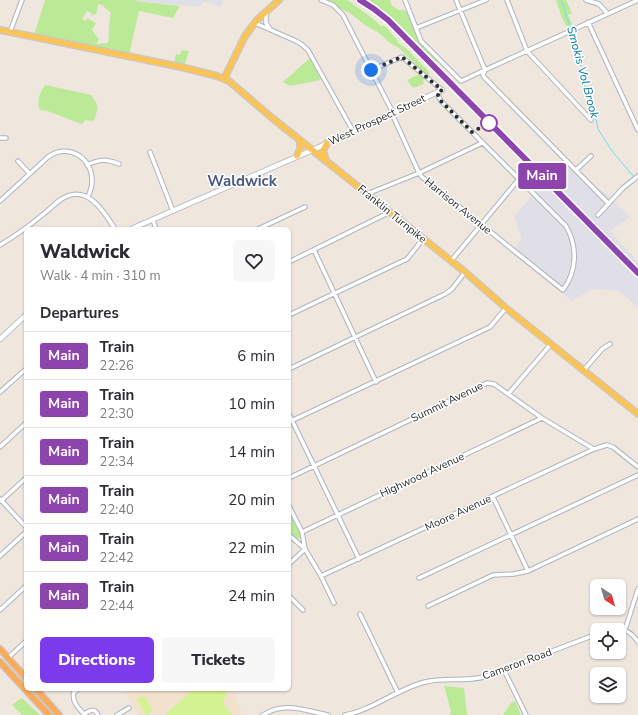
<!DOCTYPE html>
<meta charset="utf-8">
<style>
:root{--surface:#fff;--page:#f7f7f7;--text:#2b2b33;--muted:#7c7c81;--line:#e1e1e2;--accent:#7c3aed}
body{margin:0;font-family:"Nunito Sans",sans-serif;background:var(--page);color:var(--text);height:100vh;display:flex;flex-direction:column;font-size:15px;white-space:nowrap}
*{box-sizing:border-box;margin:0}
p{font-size:13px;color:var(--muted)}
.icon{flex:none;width:22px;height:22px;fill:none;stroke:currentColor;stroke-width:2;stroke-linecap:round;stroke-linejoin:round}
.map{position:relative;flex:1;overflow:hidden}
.side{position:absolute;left:24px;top:227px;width:267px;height:464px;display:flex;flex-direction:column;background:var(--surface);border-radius:6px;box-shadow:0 1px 3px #0004}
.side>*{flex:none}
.badge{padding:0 8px;border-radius:3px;font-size:14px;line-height:26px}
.needle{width:26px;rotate:143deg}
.buttons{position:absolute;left:590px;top:579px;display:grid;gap:8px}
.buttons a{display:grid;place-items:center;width:36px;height:36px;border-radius:6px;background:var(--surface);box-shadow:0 1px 3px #0004;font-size:20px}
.you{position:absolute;width:20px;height:20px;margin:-10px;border:3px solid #fff;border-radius:50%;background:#1a73e8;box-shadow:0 0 0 6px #1a73e833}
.map>.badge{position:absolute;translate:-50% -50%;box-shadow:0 0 0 2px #fff}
h2{padding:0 16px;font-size:15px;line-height:36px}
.round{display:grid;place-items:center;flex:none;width:42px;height:42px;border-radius:6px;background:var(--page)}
.summary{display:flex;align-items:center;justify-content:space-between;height:68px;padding:0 16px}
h1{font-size:19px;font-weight:800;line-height:30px}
.action{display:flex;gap:8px;margin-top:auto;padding:8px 16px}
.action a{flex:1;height:46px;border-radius:6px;background:var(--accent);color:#fff;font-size:16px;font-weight:800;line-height:46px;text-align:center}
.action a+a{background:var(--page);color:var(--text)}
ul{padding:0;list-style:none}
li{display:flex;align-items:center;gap:12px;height:48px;padding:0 16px;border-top:1px solid var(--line)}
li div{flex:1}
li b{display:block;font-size:15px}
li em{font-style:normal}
li .badge{min-width:44px;font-weight:700;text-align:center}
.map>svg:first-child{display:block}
.industrial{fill:#e0dfe7}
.education{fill:#f2e2cd}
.green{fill:#bbea97;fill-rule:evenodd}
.pitch{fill:#d3f292}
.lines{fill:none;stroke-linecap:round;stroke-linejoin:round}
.stream{stroke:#6ae1f9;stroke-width:1}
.minor-casing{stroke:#aeb3bd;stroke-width:5.5}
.tertiary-casing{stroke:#aeb3bd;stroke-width:6}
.primary-casing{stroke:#c8c8c8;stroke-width:8}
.trunk-casing{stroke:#c8c8c8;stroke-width:8}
.minor{stroke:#fff;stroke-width:3.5}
.tertiary{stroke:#fff;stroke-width:4.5}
.primary{stroke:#fcc456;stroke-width:5.5}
.trunk{stroke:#feaa58;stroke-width:5.5}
.rail{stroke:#a0a6b8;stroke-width:1}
.line-casing{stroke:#fff;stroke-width:9}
.line{stroke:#8e44ad;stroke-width:6}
.walk{stroke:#2d2d2d;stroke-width:4;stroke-dasharray:0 7.2}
.stop-dot{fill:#fff;stroke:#8e44ad;stroke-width:2}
.labels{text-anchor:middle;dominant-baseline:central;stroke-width:3;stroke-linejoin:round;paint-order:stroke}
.street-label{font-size:11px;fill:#2d2d2d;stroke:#fff}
.water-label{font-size:12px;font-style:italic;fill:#037ca3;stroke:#fff}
.district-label{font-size:15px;font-weight:bold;fill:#485982;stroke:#fff}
</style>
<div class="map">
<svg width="638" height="715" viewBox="0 0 638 715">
<rect width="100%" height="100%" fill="#efe6de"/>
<path class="industrial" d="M135,0H223L221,8L209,2H203L200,7L135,1Z
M563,158L609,197L630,217L610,231L638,262V307L619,291L592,289L572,301L510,252L522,239L514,217L531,197L547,172Z"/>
<path class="education" d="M124,689H234L242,715H138Z"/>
<path class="green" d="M45,0H135V1L180,6L173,18L139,11L129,55L34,35ZM98,4L102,5L111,13C108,23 110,33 108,43L96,44L99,39L92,30L96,23L87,18L86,21L82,19L87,11L92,13L91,15L92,16L94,14L95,15L97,11Z
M326,0H347L371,17L381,26H385L397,40V42L407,49L430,73L423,80L424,84L413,88L407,80L419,74L417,66L399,48L390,43L378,32L366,26L350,13L344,10L336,9Z
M363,0H390L392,6L399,10H405L409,14L416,33L438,60L437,62C425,60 420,45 410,40L392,19Z
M556,0H566L572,13L568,15L572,24L567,27L562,18Z
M182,50L189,51L185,64L174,62L176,54L180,55Z
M310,58L321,80L290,86L283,82Z
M46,85L91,95C100,107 98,106 95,119L92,121L85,120L83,123L81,124L48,111L40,110C36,103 40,90 46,85Z
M291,514L301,534L299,539L294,538L289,532V515Z
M444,686L464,688L467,715H450L451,711Z
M22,698L40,715H22L12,705Z
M515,701L521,715H503L511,703Z"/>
<path class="pitch" d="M194,689H228L223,703L232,715H165Z
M144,695L153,711L146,715L137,699Z"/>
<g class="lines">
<path class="stream" d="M561,0L571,29
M572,31L577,42L578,56L584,73V84L587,90L590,103L596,118L598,129L612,151L634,177"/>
<defs>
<path id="minor" d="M321,0L333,5L343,15L391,109L394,118L419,173L422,177L563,290C577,271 578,247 566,226L441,101L437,93
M405,0L421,41L461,81L638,0
M456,0L485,70
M507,0L527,51L591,120
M586,0L599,4L607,13
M266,12V23L270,29
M588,22L638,130
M255,23L296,41L301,44L308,50L353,131
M416,28L486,0
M10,32L22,0
M371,70L402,57L442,90
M485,70L483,75L485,78L608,203
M0,138H6
M150,152L173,211
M18,161L29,173
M87,165C100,159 106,159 119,164
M576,170L591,156
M367,194L419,173L482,143
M0,201L48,157C68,142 93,158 92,182C92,187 90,192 88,197
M598,215L623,188L638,176
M153,220L156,229
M258,229L305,207
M0,245C15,236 28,227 41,216C48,211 53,205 60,200C86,182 103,210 115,229
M314,250L376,382
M451,261L519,179
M289,262L390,212
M289,315L407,259L423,239
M289,369L445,294L452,289L465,272
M584,370L602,349L610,344
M0,392L26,369
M509,393L551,344
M289,414L359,559
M289,422L490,327L506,308
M0,447L26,423
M289,478L487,383L494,384L542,418L592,448L594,449L607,445L613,447L638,467
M493,497L528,571
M0,499L26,527
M1,501L26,478
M289,506L302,532L305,549L321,576L334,603
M302,532L542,418
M289,535L305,549L289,564
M0,556L26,532
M321,576L594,449
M419,578L638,475
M289,596L303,610
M428,606L493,575L514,574L528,571L638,519
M0,610L26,586
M360,614L398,693
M611,630C623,627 631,631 638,642
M625,630L638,589
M8,658L26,641
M504,670L526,715
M79,689L74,692C71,701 79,709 85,715
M84,714C90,710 95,708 98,715
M117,715L129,708
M263,715C285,701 306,711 328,715
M345,715C373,710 397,689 425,682C444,677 464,682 484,677L597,634"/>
<path id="tertiary" d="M131,229L317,148L442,90
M0,339L26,315"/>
<path id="primary" d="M0,30L181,67L217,76L229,81L271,117L465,272L506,308L638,414
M224,79L245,36L257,20L279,0
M297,156L300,149V141
M326,160L323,151L327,143"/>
<path id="trunk" d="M0,649L26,678
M0,662L49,715
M36,689L59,715"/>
</defs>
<use href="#minor" class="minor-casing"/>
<use href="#tertiary" class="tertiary-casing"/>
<use href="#primary" class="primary-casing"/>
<use href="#trunk" class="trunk-casing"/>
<use href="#minor" class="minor"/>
<use href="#tertiary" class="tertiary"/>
<use href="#primary" class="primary"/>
<use href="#trunk" class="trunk"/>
<path class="rail" d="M356,0L372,10L386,22L638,276"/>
</g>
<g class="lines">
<defs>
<path id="line" d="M360,0L374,9L388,20L638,273"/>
</defs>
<use href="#line" class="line-casing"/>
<use href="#line" class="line"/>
<path class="walk" d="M371,70L402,57L442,90L437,93L441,101L472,132L489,123"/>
</g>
<circle class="stop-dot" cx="489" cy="123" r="8"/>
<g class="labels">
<g class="street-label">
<text transform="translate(377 120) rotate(-25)">West Prospect Street</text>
<text transform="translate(458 206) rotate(39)">Harrison Avenue</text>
<text transform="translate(392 214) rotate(39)">Franklin Turnpike</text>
<text transform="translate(447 402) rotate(-26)">Summit Avenue</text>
<text transform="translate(422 475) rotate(-25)">Highwood Avenue</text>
<text transform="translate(458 513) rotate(-25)">Moore Avenue</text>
<text transform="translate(517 664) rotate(-20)">Cameron Road</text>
</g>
<g class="water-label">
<text transform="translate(583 72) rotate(75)">Smokis Vol Brook</text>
</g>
<g class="district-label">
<text x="242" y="181">Waldwick</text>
</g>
</g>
</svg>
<div class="buttons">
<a><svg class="needle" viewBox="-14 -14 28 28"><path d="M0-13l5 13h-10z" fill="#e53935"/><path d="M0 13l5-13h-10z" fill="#7c7c81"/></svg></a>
<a><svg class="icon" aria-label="locate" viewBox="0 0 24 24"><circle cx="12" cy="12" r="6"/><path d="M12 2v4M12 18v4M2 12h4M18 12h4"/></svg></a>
<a><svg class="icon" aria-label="layers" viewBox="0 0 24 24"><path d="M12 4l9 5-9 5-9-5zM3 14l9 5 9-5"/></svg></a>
</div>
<div class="you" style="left:371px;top:70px"></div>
<b class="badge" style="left:542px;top:176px;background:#8e44ad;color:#fff">Main</b>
<section class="side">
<div class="summary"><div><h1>Waldwick</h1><p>Walk · 4 min · 310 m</p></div><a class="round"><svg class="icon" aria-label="heart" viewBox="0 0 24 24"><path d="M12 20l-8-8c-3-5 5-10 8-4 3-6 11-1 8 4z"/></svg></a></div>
<h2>Departures</h2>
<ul>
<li><span class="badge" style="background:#8e44ad;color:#fff">Main</span><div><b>Train</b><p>22:26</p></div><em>6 min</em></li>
<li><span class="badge" style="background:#8e44ad;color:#fff">Main</span><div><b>Train</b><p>22:30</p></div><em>10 min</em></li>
<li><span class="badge" style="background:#8e44ad;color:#fff">Main</span><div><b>Train</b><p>22:34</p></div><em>14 min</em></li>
<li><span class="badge" style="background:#8e44ad;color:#fff">Main</span><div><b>Train</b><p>22:40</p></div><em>20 min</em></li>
<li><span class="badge" style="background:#8e44ad;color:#fff">Main</span><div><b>Train</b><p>22:42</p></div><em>22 min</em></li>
<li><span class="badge" style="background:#8e44ad;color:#fff">Main</span><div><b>Train</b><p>22:44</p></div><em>24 min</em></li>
</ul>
<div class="action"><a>Directions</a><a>Tickets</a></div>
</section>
</div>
